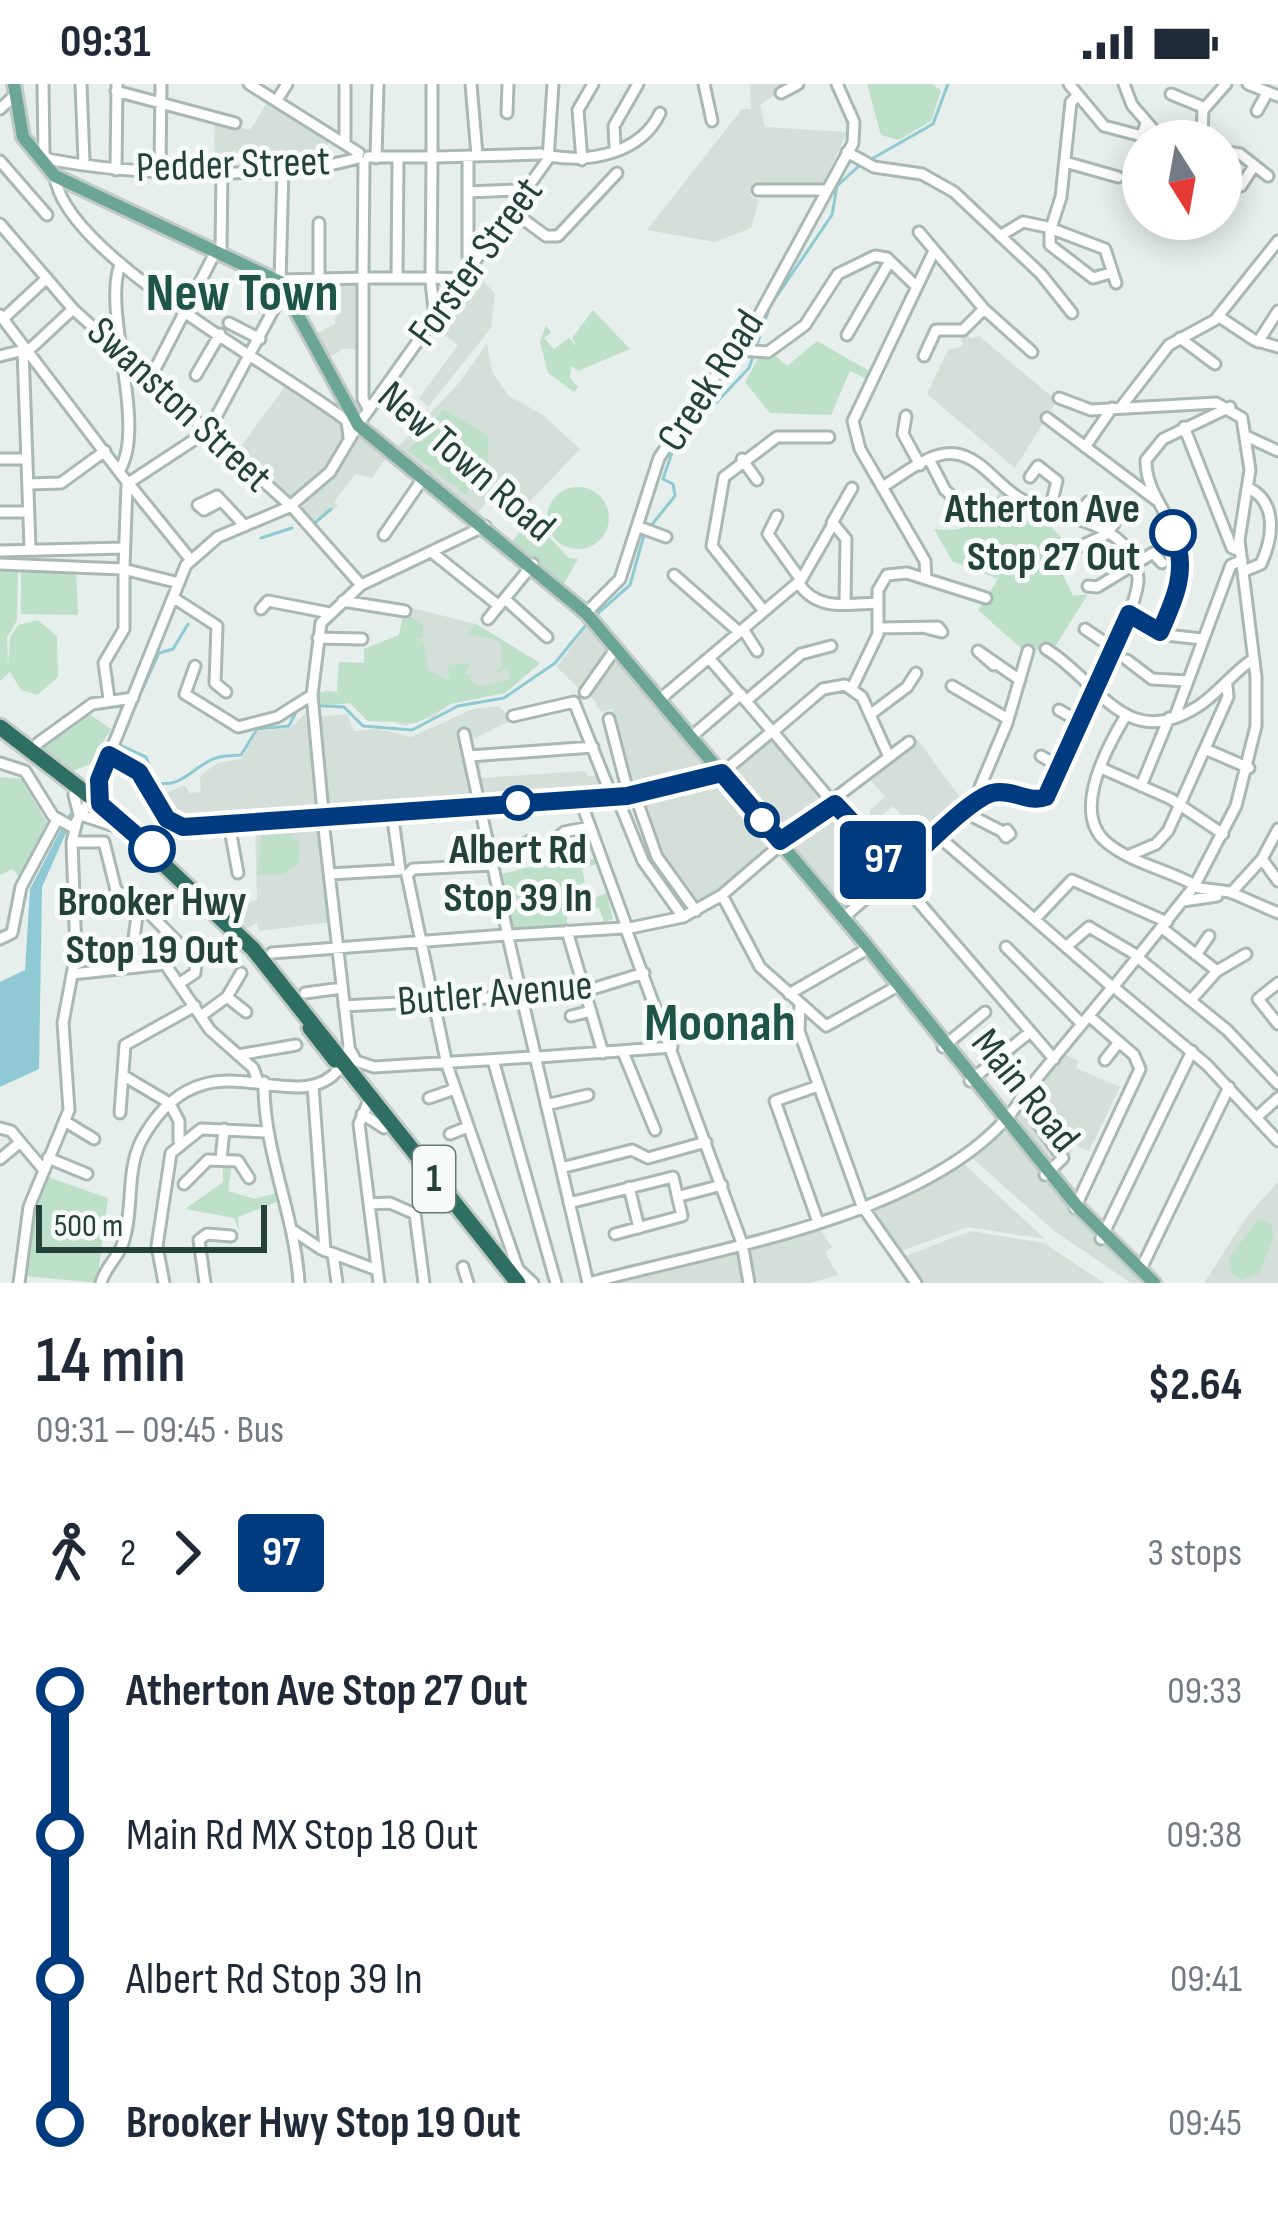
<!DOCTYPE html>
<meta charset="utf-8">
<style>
:root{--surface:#fff;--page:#f2f2f3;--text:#1f2937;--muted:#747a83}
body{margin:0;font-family:"Sofia Sans Condensed",sans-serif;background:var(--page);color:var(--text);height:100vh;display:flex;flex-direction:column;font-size:45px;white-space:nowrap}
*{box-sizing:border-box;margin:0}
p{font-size:39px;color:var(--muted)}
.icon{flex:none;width:66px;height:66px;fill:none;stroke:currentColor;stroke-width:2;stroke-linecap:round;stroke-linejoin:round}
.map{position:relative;height:1199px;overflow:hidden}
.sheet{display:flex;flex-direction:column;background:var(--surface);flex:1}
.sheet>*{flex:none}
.badge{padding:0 24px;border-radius:9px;font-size:42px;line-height:78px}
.needle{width:78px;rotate:169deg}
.controls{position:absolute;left:1122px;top:36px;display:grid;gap:24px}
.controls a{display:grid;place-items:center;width:120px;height:120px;border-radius:50%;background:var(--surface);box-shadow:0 6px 30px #0003;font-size:60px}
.scale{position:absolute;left:36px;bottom:30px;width:231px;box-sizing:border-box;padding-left:12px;border:6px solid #24423a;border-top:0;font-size:33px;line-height:42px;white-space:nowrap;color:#24423a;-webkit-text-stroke:9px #f7fbf9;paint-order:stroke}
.map>.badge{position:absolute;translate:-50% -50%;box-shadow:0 0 0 6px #fff}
.legs{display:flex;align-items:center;gap:18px;height:132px;padding:0 36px;font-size:39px}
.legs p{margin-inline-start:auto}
.headline{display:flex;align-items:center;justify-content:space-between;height:204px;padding:0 36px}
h1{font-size:66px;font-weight:600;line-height:90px}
ul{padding:0 36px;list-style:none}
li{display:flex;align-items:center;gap:42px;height:144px;font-size:45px}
li i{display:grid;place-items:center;width:18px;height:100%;margin:0 15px;background:currentColor}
li i::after{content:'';width:30px;height:30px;margin:-15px;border:9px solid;border-radius:50%;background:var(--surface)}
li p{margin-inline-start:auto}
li:first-child i{background:linear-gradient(#0000 50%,currentColor 0)}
li:last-child i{background:linear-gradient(currentColor 50%,#0000 0)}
.status{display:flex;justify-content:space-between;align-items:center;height:84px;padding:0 60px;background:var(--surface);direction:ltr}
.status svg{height:33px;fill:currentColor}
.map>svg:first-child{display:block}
.built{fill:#d4dfda}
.green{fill:#bfe0c8}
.water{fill:#8ec9d4}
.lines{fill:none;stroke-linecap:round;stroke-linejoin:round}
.stream{stroke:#8ec9d4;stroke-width:3}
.minor-casing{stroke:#a8b8b2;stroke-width:15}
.major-casing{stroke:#c2cac8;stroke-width:18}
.highway-casing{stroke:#c2cac8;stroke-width:21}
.minor{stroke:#fff;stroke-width:9}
.major{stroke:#6aa596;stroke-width:12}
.highway{stroke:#2f6f62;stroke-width:15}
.line-1-casing{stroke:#fff;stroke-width:27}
.line-1{stroke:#003b80;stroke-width:18}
.stop-1-dot{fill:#fff;stroke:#003b80;stroke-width:6}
.labels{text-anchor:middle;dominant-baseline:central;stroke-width:10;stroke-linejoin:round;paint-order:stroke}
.shield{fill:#f7fbf9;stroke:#637a73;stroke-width:3}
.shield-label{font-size:39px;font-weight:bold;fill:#24423a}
.street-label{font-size:42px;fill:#24423a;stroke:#f7fbf9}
.stop-label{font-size:42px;font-weight:bold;fill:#24423a;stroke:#f7fbf9}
.district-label{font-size:54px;font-weight:bold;fill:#1f5548;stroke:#f7fbf9}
</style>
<div class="status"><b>09:31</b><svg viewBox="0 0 49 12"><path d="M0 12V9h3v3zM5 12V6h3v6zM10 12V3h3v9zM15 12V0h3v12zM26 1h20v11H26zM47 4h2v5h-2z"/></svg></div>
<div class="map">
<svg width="1278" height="1199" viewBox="0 0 1278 1199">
<rect width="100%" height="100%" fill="#e6efeb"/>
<path class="built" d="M750,0H791L760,21L765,43L847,48L824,98L790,105L754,102L750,111L759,116L751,144L715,158L647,146L742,25H751Z
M268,17L331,55L324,67L335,74L215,80L214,37L250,46Z
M467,197L485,198L495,210L491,244L428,323L419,314L458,261L434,244Z
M338,199H360L359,265H343L329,274L316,250L335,240Z
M967,247L970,255L979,252L1057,317L1015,384L927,310L948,266L963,262L960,249Z
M487,259L492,288L509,312L543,331L580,365L514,434L491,412L477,430L396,365L459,299Z
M289,297L345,337L348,348L322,390L287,418L239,365Z
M358,348L388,371L372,394L355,390L334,418L338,422L313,440L298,423L327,400Z
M406,522L478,541L540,579L505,609L450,620L433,633L404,642L385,634L368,637L350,619L323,622L325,606L337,608L339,578L364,579V565L399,551Z
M588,540L612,567L582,608L557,583Z
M615,568L714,689L630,708L612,625L601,628L588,607Z
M499,622L512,636L463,660L472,720L327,725L317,633L347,630L354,647L379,645L411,653L473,625Z
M309,626L319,722L313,727L186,740L160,712L185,701L189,709L201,708L200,692L217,679L241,675L258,647L290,644Z
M772,651L825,717L781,752L727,690Z
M917,655L967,723L926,758L893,722L873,739L870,736V726L885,713L869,694Z
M472,675H480L481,694L585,687L587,692L600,691L607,709L482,719Z
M721,693L775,757L720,810L696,824L662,775L639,714Z
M827,722L881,780L852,800L862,813L844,828L785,757Z
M320,738L331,838L259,847L257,839L244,846L224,825L257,816L255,741Z
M1063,970L1079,977L1076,984L1120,1003L1089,1067L1075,1061L1058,1095L1015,1034Z
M1000,1047L1012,1054L1087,1143L1146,1199H1131L1053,1146L970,1072Z
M962,1078L1045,1155L968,1143L898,1168L871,1123L938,1095Z
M1278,1098V1199H1204L1248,1131Z
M818,1143L832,1163L825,1168L838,1191L810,1199H752L751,1162Z
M971,1147L1044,1159L1104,1199H921L902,1173Z
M740,1165L745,1199H609Z"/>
<path class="green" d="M867,0H933L941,7L931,37L899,56L881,51Z
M593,226L630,265L578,287L571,282L570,294L578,303L574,308L548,289L540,258L546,241L551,249L544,254L554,265L569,254L578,264L572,254Z
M817,257L871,288L867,295L850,287L831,331L770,329L745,298L759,273L774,270L787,282Z
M444,325L488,352V380L466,411L408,367Z
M547 434a31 31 0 1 1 62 0a31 31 0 1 1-62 0Z
M1001,407L1038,426L1068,462L1050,463L1073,512L1088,510L1055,563L1024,567L978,526L998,495L952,477L934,445C972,449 980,437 1001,407Z
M531,434L569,474L578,475L564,500L512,458Z
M0,483L18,484L17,536L7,554L8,582L10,553L18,541L38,536L57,552L58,593L37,611L21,606L10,588L0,597Z
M21,484L76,486L78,531L21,530Z
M404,528L423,541V554L415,555L424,558L427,585L449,597L448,581L470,579L464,592L472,589L470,597L481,603L510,595L508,585L494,589L502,583L501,558L469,550L474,539L540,579L505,609L450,620L417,639L368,637L350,619L323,622L315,617V608H337L339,578L364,579V565L399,551Z
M88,629L111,645L90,680L73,687L43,664Z
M0,693L21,695L49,742L20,794L12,785L0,791Z
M287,741L293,756H299V779L284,790H257L262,747Z
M598,775L599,779L582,785L585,798L578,801L581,808L591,805L594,814L607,809L613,835L604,838L599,824L567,826V842L511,845L498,791L552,777Z
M223,1079H232L228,1107L255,1115L280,1108L282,1116L238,1133L239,1146L234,1134L185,1125L223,1098Z
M45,1092L108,1114L97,1199L25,1192L33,1130Z
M1258,1135L1271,1140L1273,1154L1259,1190L1241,1196L1231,1189L1230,1173Z"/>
<path class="water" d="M70,728L73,733L42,803L39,985L0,1003V898L25,886L30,805Z"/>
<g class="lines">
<path class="stream" d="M868,77L933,40L948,0
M316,438L331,425
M650,443L675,412L673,400L663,395L674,363L749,284L770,222L832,131L837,102L860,81
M261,454L292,444
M597,530L630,501L644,451
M304,621L344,623L363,642L412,646L458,622L504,614L555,579L590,536
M123,648L159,569L173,565L188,540
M118,660L146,673L156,699C181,704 190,686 211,676C219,671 232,672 241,671L257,645L289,642L297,626
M87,698L102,666"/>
<defs>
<path id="minor" d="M43,0L44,70
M81,0L84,77
M249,0L359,69
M345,0V57
M432,0V69
M471,0L477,71
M704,0L712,37
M1069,0L1104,42L1142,52L1146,39
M1124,0L1132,21L1158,51
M1248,0L1278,12
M116,7L235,39
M781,9L798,0
M1171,10L1205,24
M277,16L287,0
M0,25L14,12
M1257,27L1267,9
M507,29L508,0
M1194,57L1202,52L1203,26L1226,0
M615,63L614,42L638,0
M1221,67L1240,70L1268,92
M847,68L874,83L922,90L954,108L1041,190L1072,229
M44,70L48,75C127,91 280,97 358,74
M468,72V173L473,181
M550,72C591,79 641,69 660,29
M368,73H428
M436,73L541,70
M376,74L378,0
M582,76L578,26L593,0
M0,77L47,131
M1065,78L1118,93
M116,86L117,0
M160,86L161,0
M55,92C63,171 283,286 347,337L349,353
M1241,102L1254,82
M758,106H825
M468,108L514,106
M512,127L546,152H558L617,89
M319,139V195
M0,140L73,225L294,425L361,501
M1052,141L1061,113L1071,18L1078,11
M1055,146L1105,165L1116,199
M919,148L984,225L1032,268
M1050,149V161L1093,194L1110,189
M1000,152L1023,138L1047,143
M221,166L222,86
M363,190L364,78
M431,190L432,77
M367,194H427
M397,194L398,74
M435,194L463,195
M282,196L360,194
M280,198L283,84
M363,198V315L369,326
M431,198L435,234
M0,231L127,398
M1218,232L1254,256L1278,263
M3,235L47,194
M229,239L260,255
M847,251L890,177
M1180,254L1215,280
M1258,258L1278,227
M23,266L30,463
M29,266L73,225
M740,266L768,268L805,241L838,190L875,172L887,174L916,202
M0,272L24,266
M924,272L936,246H963L984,225
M152,291L217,165
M196,291L220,250
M1059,314L1091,326L1216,319L1242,334L1250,386L1239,456L1256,593V642L1236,722L1197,797
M1121,323L1169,261L1215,236L1278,157
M906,332L903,350L920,381
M1047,334L1156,416
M1184,343L1232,464L1240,467
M1246,352L1278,367
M1085,363L1112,324
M0,375H27
M742,375L757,396
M929,375L945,406L963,422
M119,387C148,344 102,227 120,181
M1030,393L1038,382L1057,397L1050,425
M130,398L209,346L285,204
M28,400L61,399L105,367
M130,401L190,475
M882,403C903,391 931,366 956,370C983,374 1000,405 1023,416C1062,436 1132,436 1138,494C1140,523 1065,680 1046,713C1028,720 1011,702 989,710C963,720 921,767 898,787
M221,417L204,426L198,421L217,412L245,442
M0,428H28
M777,432L768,450L801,496
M1078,432L1088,418L1096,426
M832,439L852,404
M833,439L846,455L845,520
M639,443L666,453
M384,451L424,393
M0,467L124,464
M1070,467L1107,450L1114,440
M434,470L499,522
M0,480L122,485
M124,483L127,401
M127,486L179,499
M1244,487L1261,480C1273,454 1278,419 1249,404
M674,491L739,548
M926,495L925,477L860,365L853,337L934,167
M798,498C816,528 848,520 878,519
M1088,502L1097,503L1153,469L1162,479
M174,514L217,542L215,599L226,608
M505,515L547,553
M343,517L405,527
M261,525L268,517L330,529
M764,527L712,462L724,393L777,353H829
M586,529L620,495L659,374L708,300L740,266L853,59L854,38L837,0
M1129,531L1166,551L1202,555
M488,535L533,480
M879,544L938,543L942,548L926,544
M743,545L757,567
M1085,545L1113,564
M1160,548C1170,525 1183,501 1182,474C1180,439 1145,413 1146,376L1163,355L1230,323
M318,554L362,555
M1046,565C1098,596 1125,669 1197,623C1217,611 1238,583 1254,575
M709,574L770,645
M1127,576L1152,595L1187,597
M994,581L978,567L1020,596
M195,582L185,610L238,643L277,633L312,611
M952,602L1008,635
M852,604L878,550V506L887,491L907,489L986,514
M585,608L616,564
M109,615L104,579L124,545V488
M659,616L801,496L833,440
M746,617L801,570L831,562
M1059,626L1080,638
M871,630L907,603L916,589
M513,632L574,618L612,713
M1175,632L1231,481L1242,476
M1125,633C1107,663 1072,727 1105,757C1127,777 1164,785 1191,799
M609,635L629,712
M775,646L823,605L845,601L862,613L889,673
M774,649L828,713
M464,650L507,847
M691,653L741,610
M38,659L92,620L133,614
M1205,665L1249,684
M109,667L139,688L176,741L319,732
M469,672L593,663
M1041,672L1060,683
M0,679L25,687L53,732L74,744
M1101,684L1171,715L1223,750
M1141,702L1169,634
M74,711L79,731
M635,711L657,773L696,827
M617,713L643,777L683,833
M983,713L980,703L1007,639L1028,567
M835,714L909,658
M580,715L626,841
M834,720L892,787
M323,728L312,611L321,539L361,501L485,442
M966,729L1003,748
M81,731L111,741
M327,732L657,708L722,689L770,649
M323,736L349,962L346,976
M75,740L94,709L186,481L218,453L289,423L330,388L358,341L548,75L553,0
M229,740L238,789
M1007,746L1010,750L1006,753L1003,749Z
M938,752L1110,901
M72,758H104L116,806L148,828L196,877L195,889L180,899
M553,758L564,748L590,743
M1130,771L1156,760L1168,747L1228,613L1227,602
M1262,775L1278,797
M491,779L533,755
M492,781L413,785L407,791L447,981L518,1185L533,1199
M329,790L400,786L392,728
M897,793L1054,975
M1199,804L1230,808L1278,829
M1231,809L1262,775L1278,745
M722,811L760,883L826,942L898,902
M1183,817L1217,812
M843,834L891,792
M1035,835L1072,796L1167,838
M630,844L683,833L722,811L828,720
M1162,844L1217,887
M567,847L603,969
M627,848L742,1159L749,1199
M511,851L623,844
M508,853L535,970
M0,855L12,849L21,803L57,736
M134,855L138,823
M1067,862L1089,843L1138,872
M1006,863L1082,940
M272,869L505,851
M1196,871L1209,852
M1137,873L1227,946L1278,1000
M72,890L165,880L210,946L253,984L258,997
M1278,899L1258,915L1278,940
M1115,901L1192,805
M1116,905L1207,981L1278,1057
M305,909L342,904
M789,910L869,864
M227,913L246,928
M1191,916L1217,887L1246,870
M800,920L799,947L862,1122L916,1199
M344,922L579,909L644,889
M201,932L227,913L241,889
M571,932L591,927
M943,963L985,928
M350,966L356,977L374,983L532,973
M623,968L655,1046
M238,971L296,961
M539,973L672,963
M493,976L556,1199
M536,976L588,1199
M1105,976L1119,958
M124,992L171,1020
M970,997L1030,948
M264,998C263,1067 295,1130 299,1199
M313,1002L325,1167
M1030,1004L1041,1016L1031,1030L1063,1074L1045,1091
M429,1014L455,1005
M1020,1015L1110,906
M170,1020L179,1037V1057
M367,1021L359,1040L379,1199
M546,1021L588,1011
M120,1029L125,961L195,922
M362,1030L384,1044
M1257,1033L1278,1014
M66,1038L94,1055
M0,1044L11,1047L43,1085
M450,1050L468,1043
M48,1074L87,1090
M0,1075L17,1061
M221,1076L224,1045
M561,1084L632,1066L648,1074L706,1058
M184,1100L208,1076L238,1077L249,1094
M629,1103L639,1144
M680,1112L722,1101
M569,1119L673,1093L682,1132L615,1150
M369,1120L390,1119L415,1130L424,1199
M1075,1124L1140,985L1134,971L1089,932
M818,1138L775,1017L818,1002
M294,1147L321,1165L377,1186
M1101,1155L1192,967
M333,1170L337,1199
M463,1183L468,1199
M1140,1187L1229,1003
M19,1199L29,1123L69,1026L63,939L76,869L72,758L77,736
M101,1199C105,1183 118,1174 123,1159C135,1123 124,1083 145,1050C209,944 295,1040 340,984
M164,1199L157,1162L171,1069L201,1045L267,1048
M205,1199L199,1156L207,1150L231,1152
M589,1199C717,1164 950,1130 1024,1011"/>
<path id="major" d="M14,0L23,53L55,92L280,198L358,341L586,529L863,857L1077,1122L1154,1199"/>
<path id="highway" d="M0,643L100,720L253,865L518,1199
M310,944L335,976"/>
</defs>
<use href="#minor" class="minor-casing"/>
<use href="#major" class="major-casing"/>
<use href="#highway" class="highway-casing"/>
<use href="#minor" class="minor"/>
<use href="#major" class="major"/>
<use href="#highway" class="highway"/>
</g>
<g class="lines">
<defs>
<path id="line-1" d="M152,765L100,720L99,696L109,671L139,688L167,735L183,743L627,712L722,689L780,757L835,720L898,787C919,769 968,716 992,709C1012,704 1029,720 1046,713L1129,530L1160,548C1175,515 1189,484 1173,449"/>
</defs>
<use href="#line-1" class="line-1-casing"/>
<use href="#line-1" class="line-1"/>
</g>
<g class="stop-1-dot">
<circle cx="1173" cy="449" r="21"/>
<circle cx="518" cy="719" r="15"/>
<circle cx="762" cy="736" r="15"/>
<circle cx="152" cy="765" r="21"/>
</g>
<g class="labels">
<rect class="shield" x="413" y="1062" width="42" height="66" rx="9"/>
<g class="shield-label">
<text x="434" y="1095">1</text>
</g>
<g class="street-label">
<text transform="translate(233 81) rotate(-2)">Pedder Street</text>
<text transform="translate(476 178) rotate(-54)">Forster Street</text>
<text transform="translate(711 297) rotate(-57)">Creek Road</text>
<text transform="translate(179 321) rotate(43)">Swanston Street</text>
<text transform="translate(466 378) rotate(41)">New Town Road</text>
<text transform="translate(495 910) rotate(-5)">Butler Avenue</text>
<text transform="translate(1025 1007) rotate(51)">Main Road</text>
</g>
<g class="stop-label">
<text x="1140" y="425" text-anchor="end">Atherton Ave<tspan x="1140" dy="48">Stop 27 Out</tspan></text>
<text x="518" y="766">Albert Rd<tspan x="518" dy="48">Stop 39 In</tspan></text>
<text x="152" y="818">Brooker Hwy<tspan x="152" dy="48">Stop 19 Out</tspan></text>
</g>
<g class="district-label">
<text x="242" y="209">New Town</text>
<text x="720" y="939">Moonah</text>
</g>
</g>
</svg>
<div class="controls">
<a><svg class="needle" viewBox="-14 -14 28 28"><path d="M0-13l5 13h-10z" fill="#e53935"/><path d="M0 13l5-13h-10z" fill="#747a83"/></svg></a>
</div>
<div class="scale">500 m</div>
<b class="badge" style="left:883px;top:776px;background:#003b80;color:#fff">97</b>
</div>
<section class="sheet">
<div class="headline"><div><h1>14 min</h1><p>09:31 – 09:45 · Bus</p></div><b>$2.64</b></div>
<div class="legs"><svg class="icon" aria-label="walk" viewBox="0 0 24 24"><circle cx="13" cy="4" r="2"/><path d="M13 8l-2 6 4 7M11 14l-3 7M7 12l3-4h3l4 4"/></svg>2<svg class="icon" aria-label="forward" viewBox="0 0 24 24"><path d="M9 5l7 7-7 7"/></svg><b class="badge" style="background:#003b80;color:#fff">97</b><p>3 stops</p></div>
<ul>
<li><i style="color:#003b80"></i><b>Atherton Ave Stop 27 Out</b><p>09:33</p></li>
<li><i style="color:#003b80"></i><span>Main Rd MX Stop 18 Out</span><p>09:38</p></li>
<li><i style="color:#003b80"></i><span>Albert Rd Stop 39 In</span><p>09:41</p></li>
<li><i style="color:#003b80"></i><b>Brooker Hwy Stop 19 Out</b><p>09:45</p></li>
</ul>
</section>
